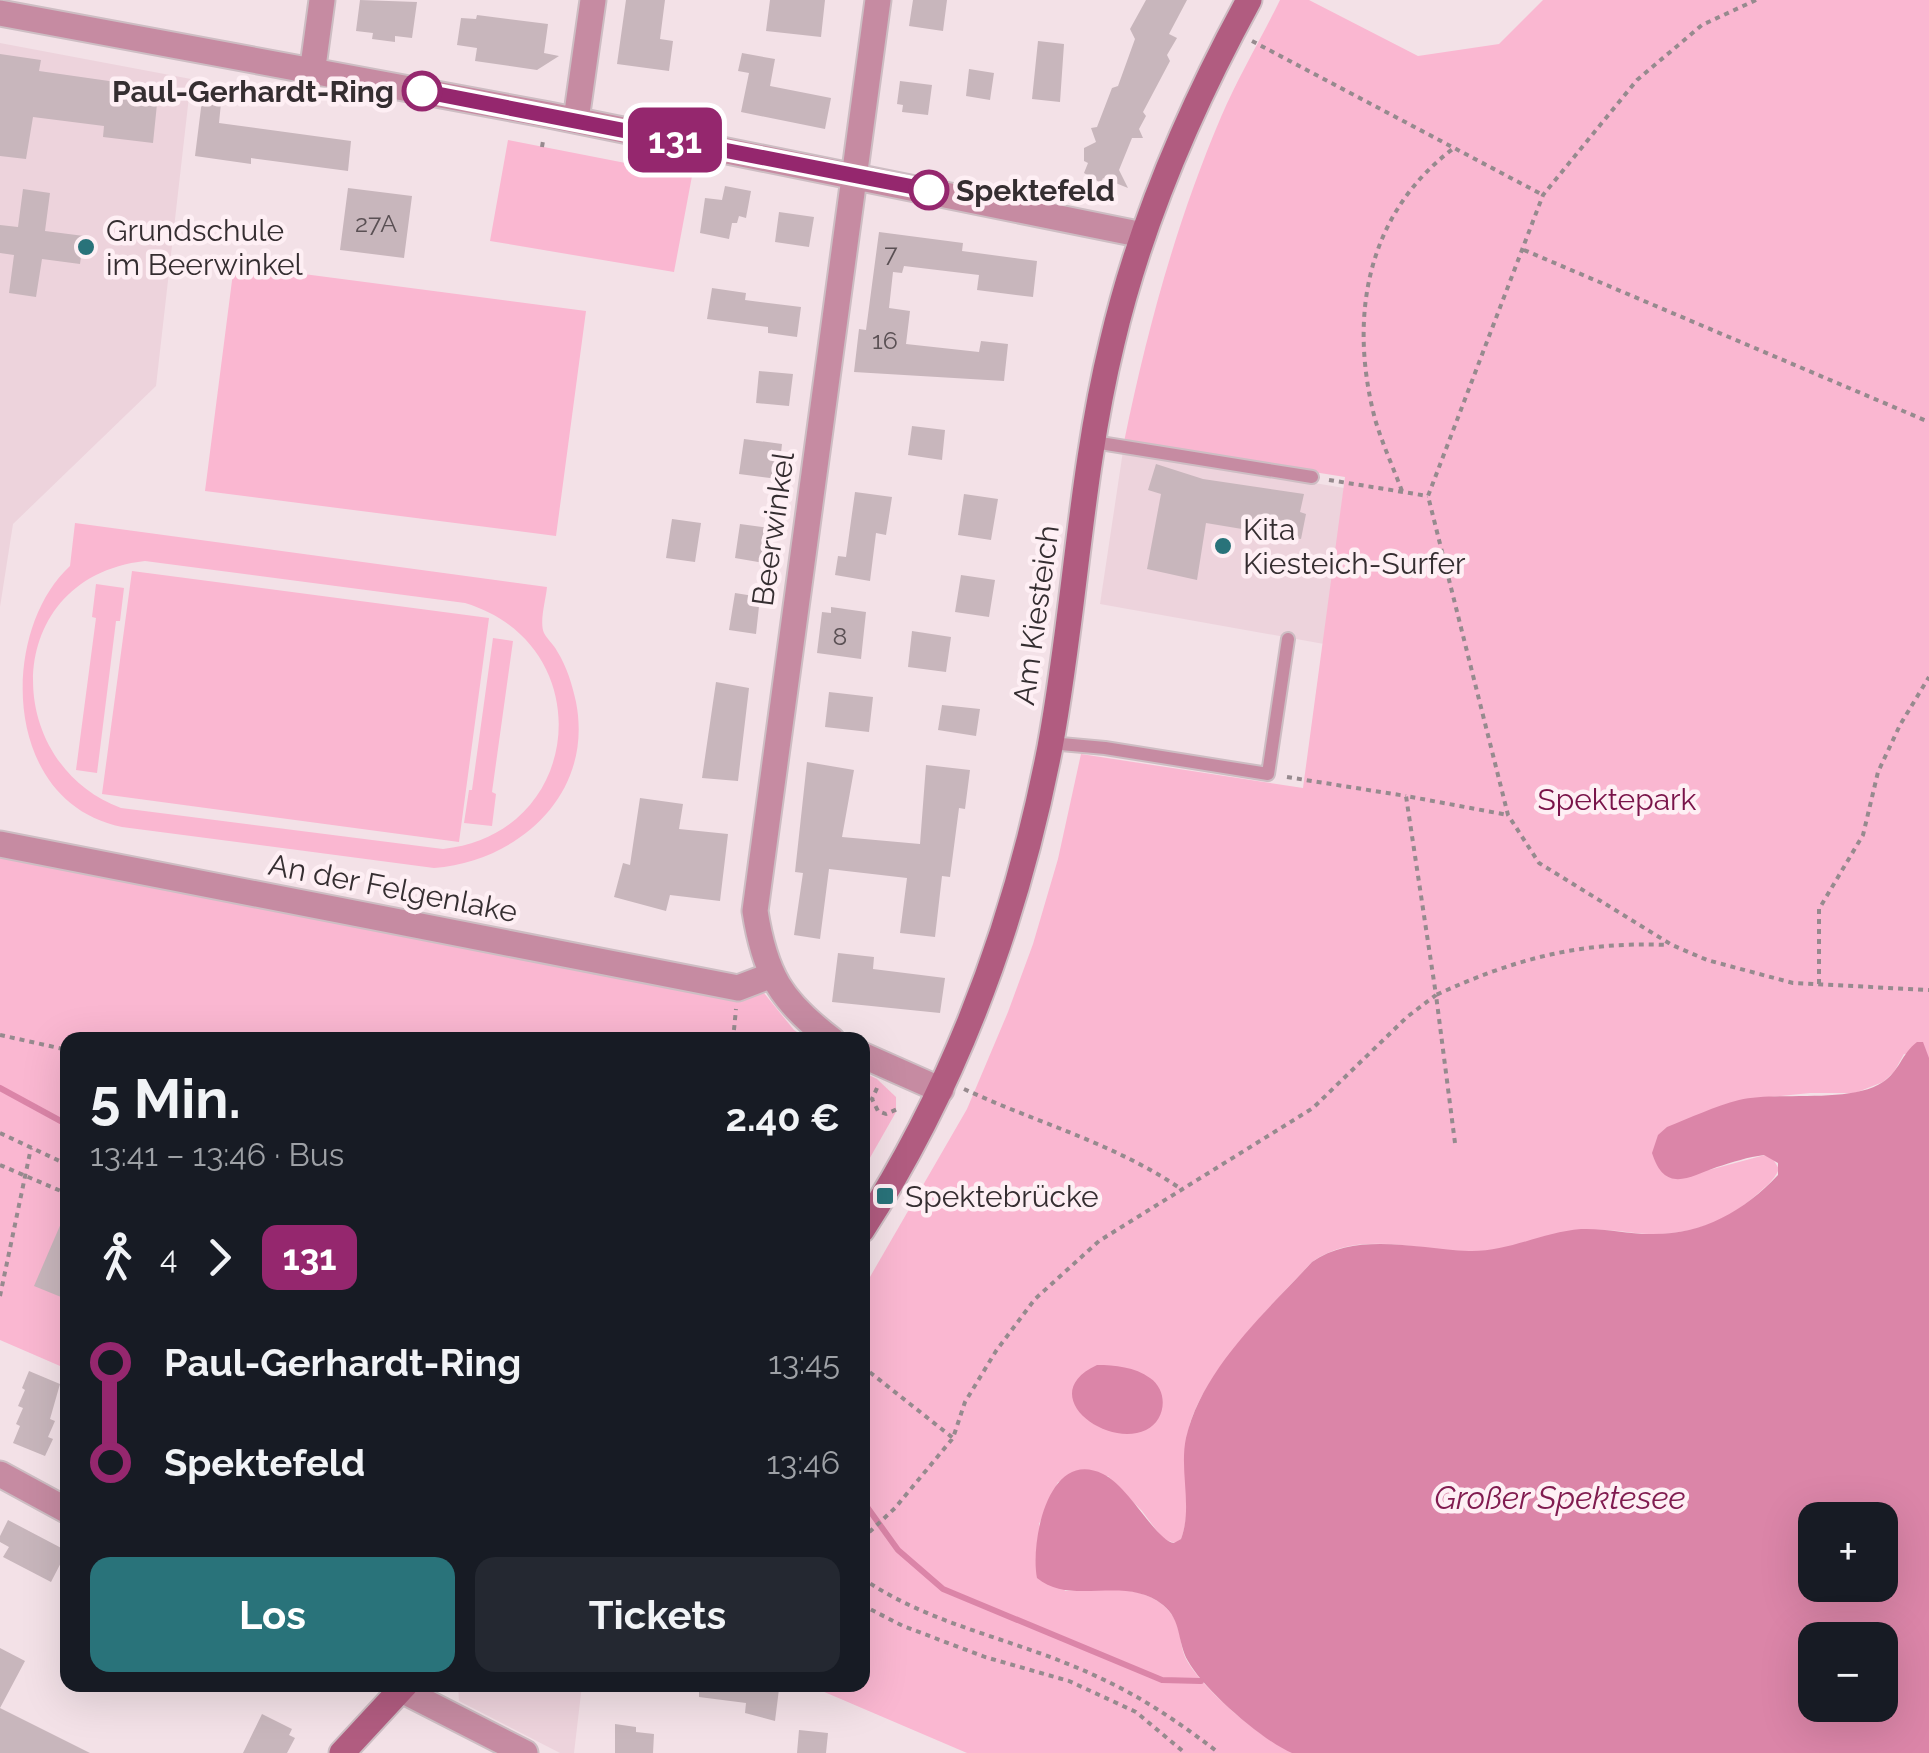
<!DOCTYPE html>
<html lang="de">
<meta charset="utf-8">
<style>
:root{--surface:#171b24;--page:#242831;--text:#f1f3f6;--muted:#9ea1a6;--accent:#29737a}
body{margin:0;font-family:Raleway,sans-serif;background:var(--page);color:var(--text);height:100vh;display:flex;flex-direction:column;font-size:38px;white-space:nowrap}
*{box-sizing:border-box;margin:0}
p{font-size:32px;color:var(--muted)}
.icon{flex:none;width:55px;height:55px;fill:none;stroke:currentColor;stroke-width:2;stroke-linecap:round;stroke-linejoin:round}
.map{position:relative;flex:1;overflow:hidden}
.side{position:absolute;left:60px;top:1032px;width:810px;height:660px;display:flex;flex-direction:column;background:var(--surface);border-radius:20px;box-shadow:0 10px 40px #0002}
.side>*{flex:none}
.badge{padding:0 20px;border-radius:15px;font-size:35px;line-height:65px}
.fabs{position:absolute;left:1798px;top:1502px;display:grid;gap:20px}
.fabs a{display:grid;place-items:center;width:100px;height:100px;border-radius:20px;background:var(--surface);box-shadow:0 10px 40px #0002;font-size:50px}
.map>.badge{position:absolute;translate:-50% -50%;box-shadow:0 0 0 5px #fff}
.legs{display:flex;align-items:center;gap:15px;height:110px;padding:0 30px;font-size:32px}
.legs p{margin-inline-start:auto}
.summary{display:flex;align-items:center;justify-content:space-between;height:170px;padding:0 30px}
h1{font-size:55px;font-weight:700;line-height:75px}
.primary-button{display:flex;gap:20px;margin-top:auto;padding:20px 30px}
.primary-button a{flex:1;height:115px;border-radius:20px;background:var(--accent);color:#fff;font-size:40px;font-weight:700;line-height:115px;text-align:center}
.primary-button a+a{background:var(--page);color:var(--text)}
ul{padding:0 30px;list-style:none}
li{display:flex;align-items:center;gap:35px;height:100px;font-size:38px}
li i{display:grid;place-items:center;width:15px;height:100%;margin:0 12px;background:currentColor}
li i::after{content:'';width:25px;height:25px;margin:-12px;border:8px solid;border-radius:50%;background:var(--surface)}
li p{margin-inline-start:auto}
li:first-child i{background:linear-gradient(#0000 50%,currentColor 0)}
li:last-child i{background:linear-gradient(currentColor 50%,#0000 0)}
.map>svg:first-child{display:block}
.built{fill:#edd3dc}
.green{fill:#fab7d1;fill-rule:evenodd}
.water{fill:#db85a8;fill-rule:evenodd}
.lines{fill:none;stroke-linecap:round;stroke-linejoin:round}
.stream{stroke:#db85a8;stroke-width:6}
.building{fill:#c8b6bc}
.lane-casing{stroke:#cdbdc3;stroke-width:16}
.street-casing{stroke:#cdbdc3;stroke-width:29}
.secondary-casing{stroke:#cdbdc3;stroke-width:29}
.path{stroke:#968a8e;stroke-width:4;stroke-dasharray:5 5;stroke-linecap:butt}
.lane{stroke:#c68ba2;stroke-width:12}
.street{stroke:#c68ba2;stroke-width:25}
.secondary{stroke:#b15c80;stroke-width:25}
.line-1-casing{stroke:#fff;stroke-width:22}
.line-1{stroke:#95276e;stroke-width:15}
.stop-1-dot{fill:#fff;stroke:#95276e;stroke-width:5}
.poi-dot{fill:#29737a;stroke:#feeff4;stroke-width:4}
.labels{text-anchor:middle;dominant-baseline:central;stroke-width:9;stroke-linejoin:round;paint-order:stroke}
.number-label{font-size:25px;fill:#5a5054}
.stop-label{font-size:30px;font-weight:bold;fill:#352e31;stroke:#feeff4;text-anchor:end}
.poi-label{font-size:30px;fill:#352e31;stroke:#feeff4;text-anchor:start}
.street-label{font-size:30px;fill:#352e31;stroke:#feeff4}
.park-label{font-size:30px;fill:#791349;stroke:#feeff4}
.water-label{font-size:32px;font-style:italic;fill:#811c50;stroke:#feeff4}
</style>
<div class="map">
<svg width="1929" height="1753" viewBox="0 0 1929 1753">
<rect width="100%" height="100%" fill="#f3e1e7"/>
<path class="built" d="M0,43L191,79L156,386L13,524L0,607Z
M1123,451L1344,488L1324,644L1100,604Z
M458,1685H582L574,1753H560L459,1701Z"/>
<path class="green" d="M1280,0H1309L1418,56L1499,44L1543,0H1929V1084V1058L1904,1054L1894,1072L1883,1082L1855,1093H1810L1741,1100L1709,1170L1765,1155L1773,1159L1779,1169C1774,1181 1764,1188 1754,1197C1724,1223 1689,1235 1649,1234C1632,1234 1613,1229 1596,1230C1561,1234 1526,1248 1491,1251C1432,1257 1364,1225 1312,1262C1273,1304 1194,1381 1187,1438C1183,1471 1193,1507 1181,1539L1175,1543L1163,1539L1142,1511L1108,1476L1058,1482L1039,1524L1065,1591C1099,1588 1150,1583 1172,1615C1182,1628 1179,1645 1186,1659C1202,1689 1264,1742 1295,1753H967L808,1685H862L863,1289L967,1109L1008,1012L1033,944L1058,859L1081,754L1303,788L1345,477L1124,442C1147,330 1176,223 1221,117C1238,77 1261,39 1280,0Z
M508,140L692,176L674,272L490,241Z
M234,265L586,311L556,536L205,491Z
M75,523L547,587C546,599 539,622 544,633C547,639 554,645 557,651C567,667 572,684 576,702C594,794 519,861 434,868L122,827C0,802 0,630 70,566ZM145,561L465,603C601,644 585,834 443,849L121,808C0,763 0,577 145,561Z
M132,571L489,618L459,842L102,794Z
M96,584L124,588L120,621H116L97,773L76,770L96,618L92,617Z
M493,638L513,641L492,792L496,794L492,826L464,823L469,790H472Z
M0,856L727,997L764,993L794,1030L809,1040H68L67,1369L0,1340Z
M863,1072L877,1079L896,1097V1112L863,1170Z"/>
<path class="water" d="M1917,1042H1923L1929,1058V1753H1292C1263,1741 1204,1690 1188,1661C1177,1642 1182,1620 1163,1605C1125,1574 1072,1607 1037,1578C1030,1543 1048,1447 1103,1474C1129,1486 1156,1541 1174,1543L1181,1539C1193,1507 1179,1471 1186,1438C1202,1369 1265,1313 1312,1262C1356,1231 1418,1249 1469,1251C1508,1252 1543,1232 1581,1229C1604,1228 1627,1234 1650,1234C1702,1235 1743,1212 1778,1175V1163L1764,1155C1748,1157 1733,1162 1717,1167C1689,1177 1665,1194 1652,1153L1658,1135L1667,1127C1690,1118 1715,1106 1739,1100C1779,1091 1850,1104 1883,1082C1899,1072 1902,1053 1917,1042ZM1815,1520H1880V1585H1815ZM1815,1640H1880V1705H1815Z
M1097,1365C1115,1365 1135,1367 1150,1378C1169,1391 1166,1420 1146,1430C1105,1449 1034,1394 1097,1365Z"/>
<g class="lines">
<path class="stream" d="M0,1088L68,1125
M862,1500L898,1550L943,1589L1162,1680L1201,1681"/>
</g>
<path class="building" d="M360,0L417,2L412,38L395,36V42L372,39L373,33L356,31Z
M626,0H665L660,39L673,41L669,71L617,64Z
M770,0H825L821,37L766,31Z
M913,0H947L943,31L909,26Z
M1146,0H1187L1169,34L1177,38L1167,55L1170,61L1143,112L1146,116L1139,129L1143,138H1132L1119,170L1128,188L1103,178L1101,183L1084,173L1088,163L1084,161V148L1096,142L1091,128L1097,127L1112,88L1118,86L1135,39L1130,29Z
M477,15L548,24L544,53L559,56L537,70L475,61L477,48L457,45L461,18L476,19Z
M1038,41L1064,44L1060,102L1032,99Z
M742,53L775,59L770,86L831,98L825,129L741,112L749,73L738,71Z
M0,54L41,60L39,71L123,83L120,99L157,104L153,143L103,137L104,126L33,117L26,159L0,156Z
M969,69L994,73L990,100L966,96Z
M900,81L932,85L928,115L902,112L903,105L897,104Z
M202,100L221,103L219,123L351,141L348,171L251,158V164L195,156Z
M725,186L751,191L746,218L739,216L737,223H732L729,239L700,233L705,198L722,200Z
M348,188L412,196L404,258L340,250Z
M23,189L50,193L45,231L84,236L80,264L42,259L36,297L9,293L14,255L0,253V225L18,227Z
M779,212L814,217L809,247L775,242Z
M879,232L963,243L962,251L1037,261L1033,297L977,290L979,275L904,266L902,273L893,272L889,308L910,311L906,344L979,352L981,341L1008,344L1004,381L854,372L859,329L866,330Z
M712,288L746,293L745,300L801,307L797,337L768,333V327L707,319Z
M759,371L793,374L789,406L756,403Z
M912,426L945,430L942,460L908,455Z
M744,439L782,444L778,479L739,474Z
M1156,464L1203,479L1304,494L1300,512L1306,514L1301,539L1206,523L1197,580L1147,569L1161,494L1148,490Z
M855,492L892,497L886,535L876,533L870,581L835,575L838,556L846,557Z
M964,494L998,499L991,540L958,535Z
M672,519L701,523L695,562L666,558Z
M740,524L769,528L764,563L735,558Z
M961,575L995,580L989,617L955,612Z
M735,593L760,597L756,634L729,630Z
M831,607L866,612L861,659L817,653L822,612L831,613Z
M912,631L951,637L946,672L908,667Z
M716,682L749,688L738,781L702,778Z
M829,692L873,697L869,732L825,727Z
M942,705L980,709L976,736L938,730Z
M807,762L854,770L842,837L920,844L926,765L970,770L965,809L959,808L950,877L942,876L935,937L900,933L907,878L829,869L820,939L794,935L803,873L795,872Z
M640,798L683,804L679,829L728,834L720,901L670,895L666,911L614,897L623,863L630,865Z
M838,953L874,957L873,969L945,978L940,1013L832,1002Z
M68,1207V1282L61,1297L34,1286Z
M29,1371L60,1384L50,1419L55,1421L48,1437L53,1439L45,1456L13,1443L20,1426L16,1424L23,1408L18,1406L25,1390L22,1388Z
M8,1520L67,1551L51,1582L3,1557L9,1547L0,1542V1536Z
M0,1648L25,1661L0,1708L90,1753H0Z
M699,1685L779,1689L775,1721L745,1713L746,1703L699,1697Z
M262,1714L292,1729L289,1735L295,1738L287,1753H243Z
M615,1724L636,1727V1732L654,1734L653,1753H615Z
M799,1730L828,1733L826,1753H797Z"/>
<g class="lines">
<defs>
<path id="lane" d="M1094,442L1312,477
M1050,743L1105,748L1268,774L1288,639"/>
<path id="street" d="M0,13L549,115L1143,235
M312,74L322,0
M576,120L593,0
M0,844L738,988L772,975
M832,1040C781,1001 765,975 755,911L878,0
M862,1055L941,1090
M0,1474L68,1511
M392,1685L525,1753"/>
<path id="secondary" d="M862,1230C957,1083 1017,918 1050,747C1075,613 1080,475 1112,343C1140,223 1190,108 1249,0
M342,1753L405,1685"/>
</defs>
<use href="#lane" class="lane-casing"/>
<use href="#street" class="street-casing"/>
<use href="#secondary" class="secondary-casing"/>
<path class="path" d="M1756,0L1702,25L1637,80L1543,195L1428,496L1508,815L1539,863L1672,945L1707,960L1793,983L1929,990
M1252,41L1543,195
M542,147L543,141
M1524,250L1929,422
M1329,480L1428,496
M1402,491C1393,467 1382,443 1375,419C1348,316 1367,213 1454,148
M1287,777L1406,796
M1819,984V909L1863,835L1878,772L1900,725L1929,677
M0,1035L68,1050
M733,1040L736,1009
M877,1088L872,1099L878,1111L886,1114L900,1108
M964,1089C1037,1123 1114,1143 1181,1189
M0,1133L68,1165
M1455,1143L1436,995C1514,959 1581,941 1667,945
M0,1165L68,1194
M0,1296L31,1148
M862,1366L953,1438
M862,1539L895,1508L953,1438L965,1402L996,1351L1035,1299L1099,1241L1313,1108L1407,1017L1436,995L1406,796L1508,815
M862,1578C915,1615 978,1631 1039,1653C1112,1679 1158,1706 1219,1753
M862,1605L903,1626L985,1657L1069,1681L1136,1712L1185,1753"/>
<use href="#lane" class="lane"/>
<use href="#street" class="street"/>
<use href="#secondary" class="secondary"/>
</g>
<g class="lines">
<defs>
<path id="line-1" d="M422,91L929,190"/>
</defs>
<use href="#line-1" class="line-1-casing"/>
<use href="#line-1" class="line-1"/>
</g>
<g class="stop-1-dot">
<circle cx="422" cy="91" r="18"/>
<circle cx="929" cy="190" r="18"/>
</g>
<g class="poi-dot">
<circle cx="86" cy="247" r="10"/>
<circle cx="1223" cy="546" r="10"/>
<rect x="875" y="1186" width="20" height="20" rx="5"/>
</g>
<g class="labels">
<g class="number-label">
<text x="376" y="223">27A</text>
<text x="891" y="253">7</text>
<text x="885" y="340">16</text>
<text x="840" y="636">8</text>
</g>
<g class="stop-label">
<text x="394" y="91">Paul-Gerhardt-Ring</text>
<text x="956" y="190" text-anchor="start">Spektefeld</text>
</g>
<g class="poi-label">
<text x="106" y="230">Grundschule<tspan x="106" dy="34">im Beerwinkel</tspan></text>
<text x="1243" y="529">Kita<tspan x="1243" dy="34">Kiesteich-Surfer</tspan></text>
<text x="905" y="1196">Spektebrücke</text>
</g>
<g class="street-label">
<text transform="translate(773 529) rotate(-82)">Beerwinkel</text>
<text transform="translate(1036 615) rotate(-82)">Am Kiesteich</text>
<text transform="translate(393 888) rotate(11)">An der Felgenlake</text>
</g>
<g class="park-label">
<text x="1617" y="799">Spektepark</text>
</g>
<g class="water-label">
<text x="1560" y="1497">Großer Spektesee</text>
</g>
</g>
</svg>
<div class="fabs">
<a>+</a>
<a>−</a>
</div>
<b class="badge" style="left:675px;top:140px;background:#95276e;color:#fff">131</b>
<section class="side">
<div class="summary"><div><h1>5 Min.</h1><p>13:41 – 13:46 · Bus</p></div><b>2.40 €</b></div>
<div class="legs"><svg class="icon" aria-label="walk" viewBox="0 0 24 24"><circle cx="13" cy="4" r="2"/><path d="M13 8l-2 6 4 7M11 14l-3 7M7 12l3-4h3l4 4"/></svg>4<svg class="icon" aria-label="forward" viewBox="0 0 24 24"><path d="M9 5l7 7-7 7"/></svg><b class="badge" style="background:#95276e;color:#fff">131</b></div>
<ul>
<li><i style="color:#95276e"></i><b>Paul-Gerhardt-Ring</b><p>13:45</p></li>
<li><i style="color:#95276e"></i><b>Spektefeld</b><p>13:46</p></li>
</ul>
<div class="primary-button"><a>Los</a><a>Tickets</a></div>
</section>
</div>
